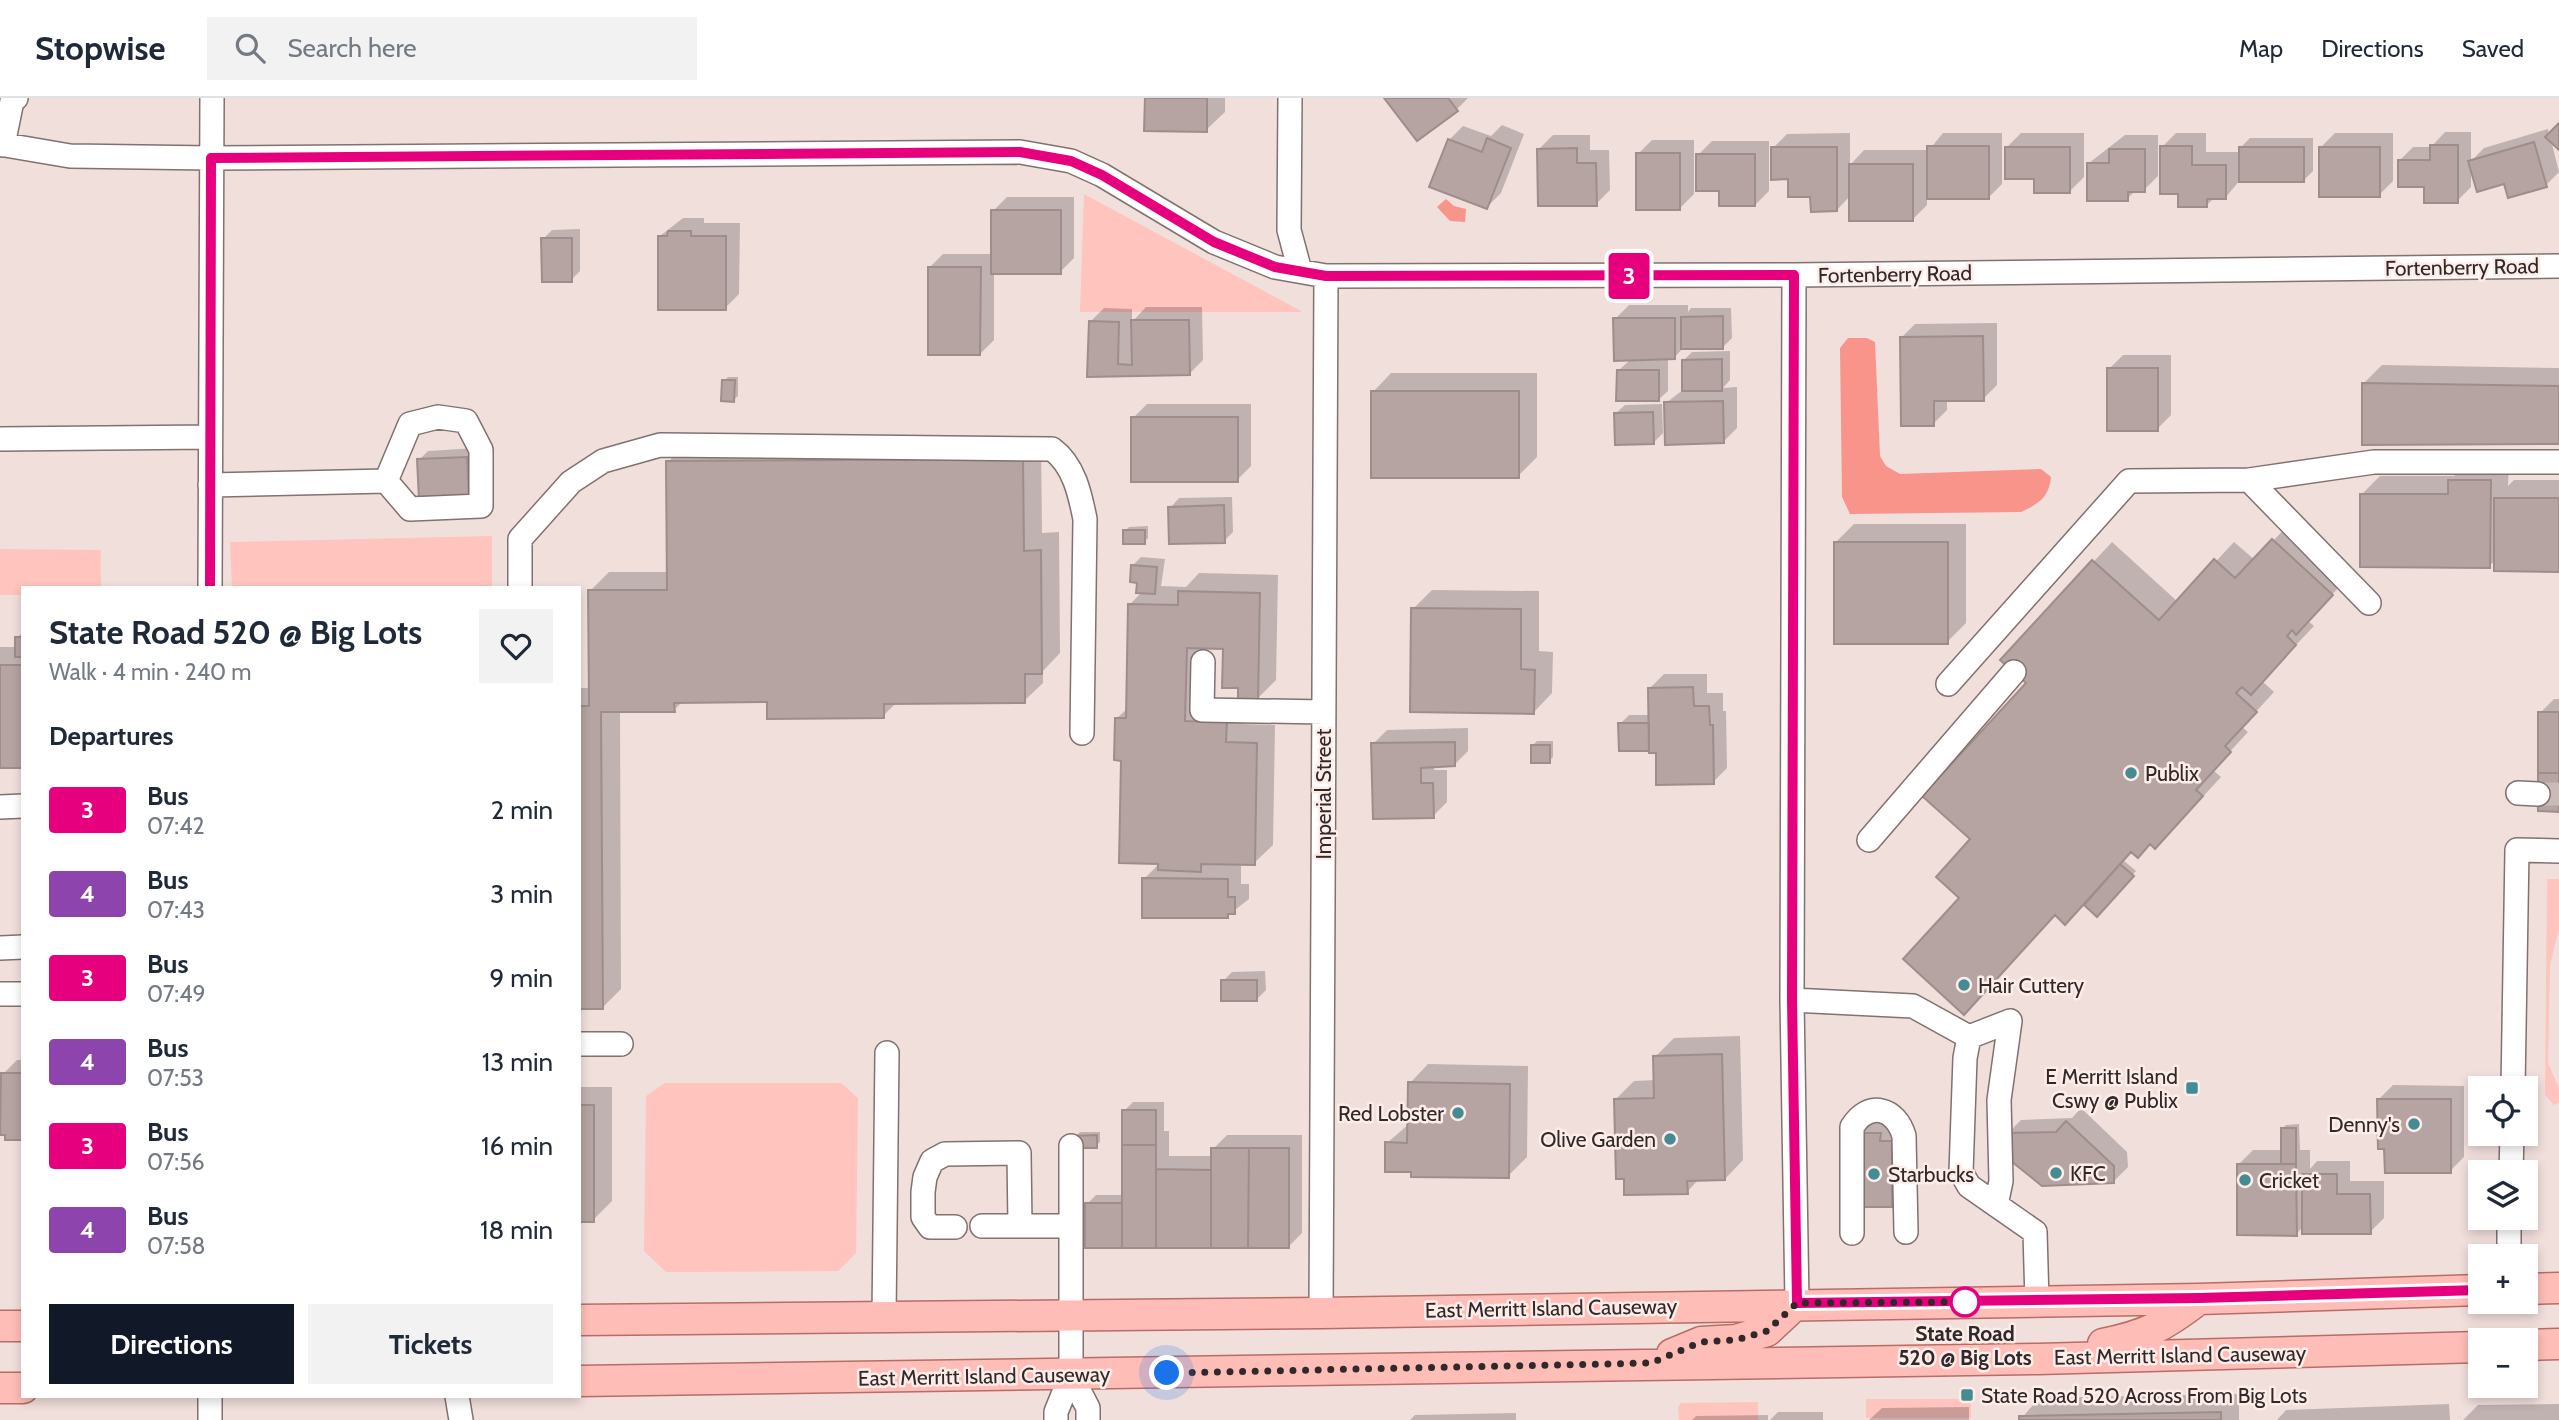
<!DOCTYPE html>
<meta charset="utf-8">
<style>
:root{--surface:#fff;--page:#f2f2f3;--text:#1f2937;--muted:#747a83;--line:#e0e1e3;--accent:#111827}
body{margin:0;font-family:Cabin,sans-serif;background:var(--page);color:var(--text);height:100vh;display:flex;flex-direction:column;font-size:26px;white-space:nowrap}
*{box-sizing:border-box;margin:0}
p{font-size:23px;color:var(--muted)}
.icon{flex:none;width:38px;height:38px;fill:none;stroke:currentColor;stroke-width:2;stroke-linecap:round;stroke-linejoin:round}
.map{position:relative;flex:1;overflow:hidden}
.details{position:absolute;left:21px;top:488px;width:560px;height:812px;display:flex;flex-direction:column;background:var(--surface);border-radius:0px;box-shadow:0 4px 10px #0003}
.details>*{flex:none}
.badge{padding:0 14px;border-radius:5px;font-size:24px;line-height:46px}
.fabs{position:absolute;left:2468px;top:978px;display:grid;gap:14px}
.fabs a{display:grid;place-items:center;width:70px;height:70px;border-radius:0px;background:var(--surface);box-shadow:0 4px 10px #0003;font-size:35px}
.you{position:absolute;width:35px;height:35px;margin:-18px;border:5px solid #fff;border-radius:50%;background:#1a73e8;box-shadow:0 0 0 10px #1a73e833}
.map>.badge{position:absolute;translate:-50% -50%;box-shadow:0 0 0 4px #fff}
h2{padding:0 28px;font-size:26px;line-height:63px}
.round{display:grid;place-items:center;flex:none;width:74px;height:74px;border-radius:0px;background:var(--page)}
.head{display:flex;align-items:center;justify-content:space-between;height:119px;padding:0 28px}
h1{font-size:33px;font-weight:700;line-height:52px}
.cta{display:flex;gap:14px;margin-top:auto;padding:14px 28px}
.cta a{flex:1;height:80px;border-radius:0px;background:var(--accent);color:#fff;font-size:28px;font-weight:700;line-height:80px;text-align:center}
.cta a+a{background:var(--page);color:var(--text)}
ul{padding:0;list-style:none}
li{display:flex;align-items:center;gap:21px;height:84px;padding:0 28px}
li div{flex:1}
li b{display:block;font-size:26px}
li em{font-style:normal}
li .badge{min-width:77px;font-weight:700;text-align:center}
header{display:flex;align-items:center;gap:42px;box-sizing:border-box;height:98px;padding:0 35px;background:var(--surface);border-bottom:2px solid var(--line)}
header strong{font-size:33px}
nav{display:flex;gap:38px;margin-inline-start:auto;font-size:24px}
.search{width:490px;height:63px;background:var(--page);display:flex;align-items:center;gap:18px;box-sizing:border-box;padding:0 24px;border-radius:0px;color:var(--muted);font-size:26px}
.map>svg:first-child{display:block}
.green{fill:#fec4bd}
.water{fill:#f8948a}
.shadow{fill:#0003}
.building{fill:#b5a4a1;stroke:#9e8d8b;stroke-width:2}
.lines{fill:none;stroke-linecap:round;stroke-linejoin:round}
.minor-tunnel{stroke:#cabbb8;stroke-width:23;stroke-dasharray:23 11;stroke-linecap:butt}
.minor-casing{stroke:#81716f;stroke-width:26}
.major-casing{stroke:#b76d66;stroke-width:33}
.minor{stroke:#fff;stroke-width:23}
.major{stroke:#ffbdb7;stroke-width:30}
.line-casing{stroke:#fff;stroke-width:16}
.line{stroke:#e6007e;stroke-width:10}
.walk{stroke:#302929;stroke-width:7;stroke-dasharray:0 12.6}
.poi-dot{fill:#458b94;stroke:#feece9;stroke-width:2.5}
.stop-dot{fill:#fff;stroke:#e6007e;stroke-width:3.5}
.labels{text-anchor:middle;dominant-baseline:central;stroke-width:5;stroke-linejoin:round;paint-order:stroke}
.street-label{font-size:21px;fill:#302929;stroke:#feece9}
.poi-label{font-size:21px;fill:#302929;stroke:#feece9;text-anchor:start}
.stop-label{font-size:21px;font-weight:bold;fill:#302929;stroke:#feece9}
</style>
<header>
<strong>Stopwise</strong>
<div class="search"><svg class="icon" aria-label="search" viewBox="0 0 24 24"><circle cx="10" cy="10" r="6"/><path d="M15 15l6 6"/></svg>Search here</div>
<nav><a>Map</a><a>Directions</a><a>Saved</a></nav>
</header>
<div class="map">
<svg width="2559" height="1322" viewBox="0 0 2559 1322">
<rect width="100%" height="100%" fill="#f1dfdc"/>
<path class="green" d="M1084,96L1301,213V214H1080Z
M492,438V490H232L230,444Z
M0,451L101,452V490H23V497H0Z
M2547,781H2559V831L2550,867L2548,965L2559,990V1005L2554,1007L2545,997Z
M665,985H841L858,1000L856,1155L838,1173L666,1174L644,1153L646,998Z
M1866,1301H1971V1320H1866Z
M1758,1304V1322H1679L1678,1309L1681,1305Z"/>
<path class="water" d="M1446,101L1454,108L1466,111L1465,124L1450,123L1437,109Z
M1848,240H1867L1875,244L1880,358L1886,368L1900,376L2041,371L2051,379C2049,400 2038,406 2021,414L1850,416L1842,399L1840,250Z"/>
<path class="shadow" d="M1147,0H1225V14L1206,32Z
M1386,0H1468L1456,12Z
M1502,27L1524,36L1501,95L1487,109L1449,42L1463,28L1491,38Z
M2559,28V50L2551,42L2559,74L2546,87L2471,71V89L2457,103L2425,87L2399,63L2413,49H2431L2445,34H2471V63L2484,50L2548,31L2549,37Z
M1850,35V67L1864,52H1929L1943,35H2002V86L1988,100H1927V107L1913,121L1850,98L1837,112L1790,79L1773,50L1787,36Z
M2021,35H2084V79L2070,93L2007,49Z
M2176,35H2206V54H2241V49L2250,40H2313V73L2304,82H2240L2226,99H2215L2207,107L2162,49Z
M2335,35H2393V83L2379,97L2321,49Z
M1553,37H1590V52H1609L1610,92L1596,106L1539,51Z
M2125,37H2158V78L2144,92H2136L2127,101L2089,65Z
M1652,42H1694V96L1680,110L1638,56Z
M1712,43H1769V93L1755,107L1698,57Z
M1007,99H1074V160L1060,174H994V242L980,256L929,170L943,156H992L993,113Z
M683,120H704V125H740L739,196L725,210L660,138Z
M580,131V173L571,182L543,141L552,132Z
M1629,207H1688V214L1691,210H1731L1732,240L1723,249H1684L1674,260H1668V293L1658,302L1619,272L1631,261L1615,221Z
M1146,209H1202L1203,262L1189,276L1089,277L1090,224L1104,210L1132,211V224Z
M1997,225V287L1983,301L1947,302V312L1933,326L1901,240L1915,226Z
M1730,253V282L1723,290L1737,289V330L1723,344L1666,305L1684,291L1683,263L1692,254Z
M2123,257H2171V317L2157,331L2109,271Z
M2382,267L2559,270V344L2363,286Z
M1391,275H1537V359L1518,378L1373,294Z
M728,279H738V298L733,302L724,283Z
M1147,306H1251V368L1237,382L1133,320Z
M1662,306L1663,335L1654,344L1615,316L1625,307Z
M1041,343L1042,435L1059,434L1060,555L1043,573V585L1024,603L897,604L883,618L768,603H683L674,612H620L621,891L603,909H579V590H591L590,493L609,474H669L668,364L687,345Z
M476,350L477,389L468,398L419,362L428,353Z
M2469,364H2509L2508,388L2514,382H2559V472L2496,462L2489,468L2362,396L2380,378H2454Z
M1232,399L1233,434L1224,443L1170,410L1179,400Z
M2291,424L2350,477L2308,523L2314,528L2262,583L2274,594L2242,629L2248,634L2213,672L2221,679L2174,730L2132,752L2123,762L2136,773L2097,817L2085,806L2065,825L2055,816L1961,800L1973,741L2029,585L2003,561L2112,444L2178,504L2234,444L2255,462Z
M1854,426H1966V525L1947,544L1836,444Z
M1148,428V440L1144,444L1125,433L1129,429Z
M1141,459L1165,461L1161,488L1186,489L1199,475L1278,477L1276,582L1257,601L1240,589L1225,549H1204L1203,605L1245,606L1244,626L1275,627L1273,747L1254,765H1241V786H1249V801L1227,818L1144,781L1161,764L1123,661L1117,620L1128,610L1129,507L1143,493L1132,468Z
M1432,492L1539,493V553L1553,554L1552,595L1534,614L1413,511Z
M21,536L23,668L0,669V549H17V540Z
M1664,576H1707V595H1723V613H1726L1727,670L1713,684L1658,654L1620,626L1629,617H1651L1650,590Z
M2554,601H2559V712L2540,615Z
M1468,630V653L1454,667H1434V672H1447V704L1433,718L1373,646L1387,632Z
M1537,643H1553V659L1549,663L1533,647Z
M1265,873L1266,892L1257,901L1223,883L1232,874Z
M1740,938L1743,1062L1725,1081H1699L1687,1094L1615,1002L1634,983L1656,982L1655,959L1674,940Z
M17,962H23V1040L0,1017L3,976Z
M1428,966L1528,968L1527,1059L1508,1078L1413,1072L1387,1045L1409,1026L1410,985Z
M2393,987L2464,988V1059L2450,1073L2386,1049L2379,1001Z
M579,989H612V1103L593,1122H579Z
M1133,1004H1164V1033H1169V1058H1213V1051L1227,1037H1302V1135L1288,1149L1087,1106L1096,1097H1124V1013Z
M2081,1010L2127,1054L2128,1069L2114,1083L2007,1036L2021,1022L2072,1020Z
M1871,1022H1894L1905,1093L1891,1107L1857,1036Z
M2299,1026L2300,1052H2310V1071L2317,1063H2350V1083H2384V1120L2370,1134L2304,1128L2296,1136L2239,1066L2253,1052H2282V1031L2286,1027Z
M1080,1034H1100V1044L1096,1048L1076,1038Z
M2239,1296V1322H2020L2039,1300Z
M2449,1306L2450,1322H2277L2286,1312Z
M2559,1306V1322H2463L2478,1307Z
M1969,1309V1322H1869L1882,1310Z
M1778,1314H1823V1322H1770Z
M1516,1315V1322H1410L1415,1317Z
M1768,1317V1322H1692L1696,1318Z"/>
<path class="building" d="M1145,0H1207V34L1144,33Z
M1384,0H1448L1458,13L1417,43Z
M2559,25V52L2545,39Z
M1487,40L1511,50L1487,111L1429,89L1448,41L1482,54Z
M2534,44L2547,89L2508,100L2504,86L2477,94L2468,63Z
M2430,47H2458V105H2424V89H2398V62H2430Z
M1927,48H1989V101H1927Z
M2160,48H2192V67H2226V101H2207V109H2178V96H2160Z
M1771,49H1837V113L1811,114L1810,99H1788V81L1771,82Z
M2005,49H2070V95H2034V81H2005Z
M2239,49H2304V84H2239Z
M2319,49H2380V99H2319Z
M1577,50V65H1596L1597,108H1538L1537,51Z
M2109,51H2145V94H2128V103H2087V65H2109Z
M1636,55H1680V112H1636Z
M1696,56H1755V108H1719V93H1696Z
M1849,66H1913V123H1849Z
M991,112H1061V176H991Z
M668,133H691V138H726V212H658V138H667Z
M541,140H572V184H542Z
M928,169H981L980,257H928Z
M1723,218V251H1681V219Z
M1613,220H1675V261L1614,263Z
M1131,222H1189L1190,277L1087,279L1089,223L1119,224L1118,266L1132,267Z
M1983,238L1984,303H1934V328H1901L1900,239Z
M1722,261V293H1682V262Z
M2107,270H2158V333H2107Z
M1617,272H1659V303H1616Z
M722,282H735L734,304L721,303Z
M2362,285L2559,288V346L2362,347Z
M1371,293H1519V380H1371Z
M1723,303L1724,345L1665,347L1664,304Z
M1653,314L1654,346L1615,347L1614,315Z
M1131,319H1238V384H1131Z
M467,359L469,400L419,402L417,361Z
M1023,361L1024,453L1041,452L1042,576H1025V605L884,606V620L767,621V604L674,605L675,614H601L603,911H579V608H589L588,492H667L666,363Z
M2448,382H2491L2490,470L2360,469V396H2448Z
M2494,400H2559V474L2494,473Z
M1224,407L1225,445L1169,446L1168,409Z
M1123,432H1145V446H1123Z
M2272,441L2333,497L2296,537L2292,532L2287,538L2296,547L2251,597L2242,589L2236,595L2257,614L2225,648L2231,654L2196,692L2203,698L2155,751L2150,746L2138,760L2131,754L2065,827L2055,817L1964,917L1903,861L1959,800L1936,779L1970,741L1922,698L2026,585L2000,562L2092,462L2159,522L2214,461L2235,480Z
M1834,444H1948V546H1834Z
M1131,467L1157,469L1155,496L1136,495L1137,485L1130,484Z
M1178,493L1260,495L1258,603L1238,602V590H1222L1223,551L1187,550L1185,623L1227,624L1226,644L1257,645L1255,767L1201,766V774L1158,772V766L1119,765L1121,663L1114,662L1115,620H1126L1128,506L1178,507Z
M1411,510L1521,511V571L1535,572L1534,616L1410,614Z
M15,539H23V559H15Z
M0,567H23V670H0Z
M1693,589L1694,608H1709L1710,627H1713L1714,686L1656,687V655H1649L1648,590Z
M2538,614H2559V675H2538Z
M1618,625H1649V653H1619Z
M1455,644V668L1421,670V685H1433L1434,720L1373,721L1371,645Z
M1531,647H1550V665H1531Z
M2538,675H2559V714L2538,713Z
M2120,766L2134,778L2097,819L2084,807Z
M1142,780L1228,781V799H1235V816H1228V820H1142Z
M1221,882H1257V903H1221Z
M1722,956L1725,1082L1687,1083L1688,1096L1624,1097V1081H1616L1614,1001L1654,1000L1653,958Z
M1,975H23V1042H5V1037H0Z
M1408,984L1510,986L1509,1080L1411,1079V1074H1385V1044L1407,1045Z
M2377,1001H2451V1075H2385L2384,1051H2378Z
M579,1007H594V1124H579Z
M1122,1012H1156V1047H1122Z
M2066,1023L2114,1068V1085L2042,1088L2006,1059L2005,1035L2056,1034Z
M2281,1030H2296V1066H2281Z
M1856,1035H1881L1880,1043H1892V1109H1856Z
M1097,1037V1050H1074V1038Z
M1122,1047H1156V1150H1122Z
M1211,1050H1249L1248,1150H1211Z
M1249,1050H1289V1150H1248Z
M2237,1066H2296L2297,1138L2237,1137Z
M1156,1071L1211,1072V1150H1156Z
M2302,1076H2337V1096H2370L2371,1136H2302Z
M1085,1105H1122V1150H1085Z
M2221,1314V1322H2019V1318Z"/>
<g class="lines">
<path class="minor-tunnel" d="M2538,696H2559"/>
<defs>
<path id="minor" d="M1290,0L1289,132L1300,173
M0,46L70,58L211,60L1020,54L1071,63L1102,77L1214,144L1275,169L1326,178L1794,177L2559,168
M3,47L12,3L16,0
M1794,177L1792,902L1797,1205
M0,341L210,339
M2249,382L2374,364H2559
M210,387L386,383L410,411L481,408V352L466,323L438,319L410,326L386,383
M210,490L212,0
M520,490V441L571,384L603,363L660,347L1052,351C1074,367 1080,396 1085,421L1082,635
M1203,564L1202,612L1324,614
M1948,586L2129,383L2249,382L2369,505
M2518,695L2538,696
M0,709L23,708
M1869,742L2014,574
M0,850L23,849
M0,896H23
M1792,902L1913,908L1969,939
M1969,939L1965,960L1961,1074L1969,1088L2035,1134L2037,1203
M1969,939L2010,923
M579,946H621
M2513,990L2517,752L2559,753
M2511,1074L2512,1036
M1996,1107L2001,1083L1999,1002L2010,923
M982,1128H1020
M1071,1128V1048
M955,1129H930L923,1119V1094L925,1079L932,1063L945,1056L1019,1055L1020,1128H1071V1277L1056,1314V1322
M1852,1135V1029C1869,1002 1896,1010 1904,1038L1906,1134
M2509,1158V1120
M1321,1215L1326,178
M884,1219L887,955
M1071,1277L1088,1310V1322
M210,1298V1322
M457,1298L461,1322"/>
<path id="major" d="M2525,1191L2559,1190
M579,1222L1321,1215L2199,1201L2480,1192
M0,1228H23
M2103,1246C2147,1237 2164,1228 2199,1201
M2525,1247L2559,1246
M1672,1256L1701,1244L1736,1242L1767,1233L1797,1205
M579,1283L2038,1261L2480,1249
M0,1290H23"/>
</defs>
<use href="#minor" class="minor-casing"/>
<use href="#major" class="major-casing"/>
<use href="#minor" class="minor"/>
<use href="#major" class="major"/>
</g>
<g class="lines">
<defs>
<path id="line" d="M210,490L211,60L1020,54L1071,63L1102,77L1214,144L1275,169L1326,178L1794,177L1792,902L1797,1205L2199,1200L2480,1192"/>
</defs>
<use href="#line" class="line-casing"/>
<use href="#line" class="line"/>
<path class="walk" d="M1167,1275L1651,1265L1701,1244L1736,1242L1767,1233L1797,1205L1965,1204"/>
</g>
<g class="poi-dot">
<circle cx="2131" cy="675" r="7"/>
<circle cx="1964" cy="887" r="7"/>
<rect x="2185" y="983" width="14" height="14" rx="3.5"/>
<circle cx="1458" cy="1015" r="7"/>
<circle cx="2414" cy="1026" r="7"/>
<circle cx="1670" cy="1041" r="7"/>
<circle cx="2056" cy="1075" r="7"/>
<circle cx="1874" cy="1076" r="7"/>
<circle cx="2245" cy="1082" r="7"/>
<rect x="1960" y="1290" width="14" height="14" rx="3.5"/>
</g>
<circle class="stop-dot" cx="1965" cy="1204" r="14"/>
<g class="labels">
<g class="street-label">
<text transform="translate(2462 169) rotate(-1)">Fortenberry Road</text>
<text transform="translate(1895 176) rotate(-1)">Fortenberry Road</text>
<text transform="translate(1323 696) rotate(-90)">Imperial Street</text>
<text transform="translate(1551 1210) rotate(-1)">East Merritt Island Causeway</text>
<text transform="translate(2180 1257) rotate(-1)">East Merritt Island Causeway</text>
<text transform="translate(984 1278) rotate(-1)">East Merritt Island Causeway</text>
</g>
<g class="poi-label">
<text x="2145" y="675">Publix</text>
<text x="1978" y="887">Hair Cuttery</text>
<text x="2178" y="978" text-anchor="end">E Merritt Island<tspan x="2178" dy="24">Cswy @ Publix</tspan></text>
<text x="1444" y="1015" text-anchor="end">Red Lobster</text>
<text x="2400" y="1026" text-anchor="end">Denny's</text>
<text x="1656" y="1041" text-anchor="end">Olive Garden</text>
<text x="2070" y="1075">KFC</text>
<text x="1888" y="1076">Starbucks</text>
<text x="2259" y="1082">Cricket</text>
<text x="1981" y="1297">State Road 520 Across From Big Lots</text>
</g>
<g class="stop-label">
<text x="1965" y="1235">State Road<tspan x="1965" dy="24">520 @ Big Lots</tspan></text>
</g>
</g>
</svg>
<div class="fabs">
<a><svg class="icon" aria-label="locate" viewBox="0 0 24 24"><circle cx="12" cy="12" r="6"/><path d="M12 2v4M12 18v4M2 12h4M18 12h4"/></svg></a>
<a><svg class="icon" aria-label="layers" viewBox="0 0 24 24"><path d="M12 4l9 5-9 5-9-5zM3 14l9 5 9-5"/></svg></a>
<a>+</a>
<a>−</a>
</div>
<div class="you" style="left:1167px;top:1275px"></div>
<b class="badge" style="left:1629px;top:178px;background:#e6007e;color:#fff">3</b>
<section class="details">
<div class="head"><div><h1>State Road 520 @ Big Lots</h1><p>Walk · 4 min · 240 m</p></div><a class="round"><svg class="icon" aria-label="heart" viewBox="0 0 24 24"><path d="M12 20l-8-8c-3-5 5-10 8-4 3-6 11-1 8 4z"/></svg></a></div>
<h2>Departures</h2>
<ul>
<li><span class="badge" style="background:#e6007e;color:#fff">3</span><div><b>Bus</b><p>07:42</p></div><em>2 min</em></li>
<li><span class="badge" style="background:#8e44ad;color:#fff">4</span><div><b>Bus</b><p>07:43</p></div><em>3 min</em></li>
<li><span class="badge" style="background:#e6007e;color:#fff">3</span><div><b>Bus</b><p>07:49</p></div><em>9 min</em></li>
<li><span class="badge" style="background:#8e44ad;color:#fff">4</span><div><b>Bus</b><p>07:53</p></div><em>13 min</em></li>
<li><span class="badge" style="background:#e6007e;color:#fff">3</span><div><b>Bus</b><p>07:56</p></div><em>16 min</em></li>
<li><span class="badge" style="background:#8e44ad;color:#fff">4</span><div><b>Bus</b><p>07:58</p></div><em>18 min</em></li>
</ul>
<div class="cta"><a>Directions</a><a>Tickets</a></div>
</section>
</div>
